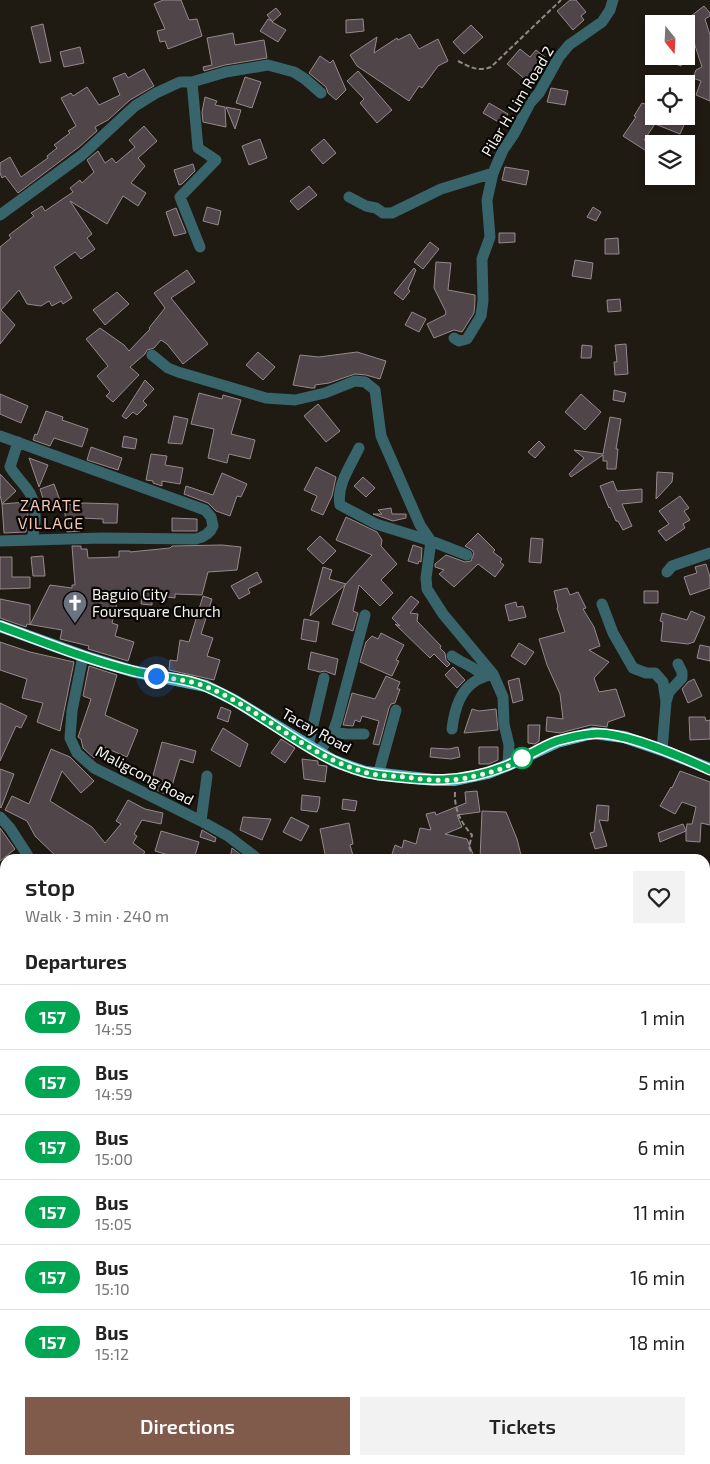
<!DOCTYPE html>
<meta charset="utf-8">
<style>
:root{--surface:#fff;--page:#f2f2f2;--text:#222;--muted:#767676;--line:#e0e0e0;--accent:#805b4c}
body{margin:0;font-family:"Exo 2",sans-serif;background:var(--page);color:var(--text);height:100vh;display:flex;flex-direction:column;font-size:19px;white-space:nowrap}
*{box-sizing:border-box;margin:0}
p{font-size:16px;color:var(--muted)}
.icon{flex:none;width:28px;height:28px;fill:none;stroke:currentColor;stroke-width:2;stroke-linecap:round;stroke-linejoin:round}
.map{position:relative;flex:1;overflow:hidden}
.drawer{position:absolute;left:0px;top:854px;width:710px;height:611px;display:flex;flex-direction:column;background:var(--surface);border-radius:15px 15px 0 0;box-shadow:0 2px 8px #0003}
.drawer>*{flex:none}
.badge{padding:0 10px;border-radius:16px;font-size:18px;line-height:32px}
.needle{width:32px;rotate:162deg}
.fabs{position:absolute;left:645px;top:15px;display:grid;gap:10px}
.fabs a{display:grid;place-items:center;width:50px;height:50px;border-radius:0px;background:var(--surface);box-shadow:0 2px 8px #0003;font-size:25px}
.you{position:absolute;width:25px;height:25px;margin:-12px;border:4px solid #fff;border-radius:50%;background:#1a73e8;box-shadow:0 0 0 8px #1a73e833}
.map>.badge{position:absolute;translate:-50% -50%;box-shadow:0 0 0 2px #fff}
h2{padding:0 25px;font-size:19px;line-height:45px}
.round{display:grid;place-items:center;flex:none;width:52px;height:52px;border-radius:0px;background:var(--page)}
.summary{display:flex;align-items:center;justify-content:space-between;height:85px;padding:0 25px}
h1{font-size:24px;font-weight:600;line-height:38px}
.primary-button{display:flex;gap:10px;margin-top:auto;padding:10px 25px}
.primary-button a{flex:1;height:58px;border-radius:0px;background:var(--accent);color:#fff;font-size:20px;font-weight:600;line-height:58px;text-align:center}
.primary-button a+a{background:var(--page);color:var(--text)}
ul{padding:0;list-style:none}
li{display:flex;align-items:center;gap:15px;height:65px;padding:0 25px;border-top:1px solid var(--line)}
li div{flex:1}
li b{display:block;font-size:19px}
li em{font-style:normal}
li .badge{min-width:55px;font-weight:700;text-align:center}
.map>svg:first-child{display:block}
.building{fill:#504549;stroke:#97898e}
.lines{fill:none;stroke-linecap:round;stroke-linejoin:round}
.path{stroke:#8e8a84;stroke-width:2;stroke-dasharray:5 2.5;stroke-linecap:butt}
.minor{stroke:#38646c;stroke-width:11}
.major{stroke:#4badbf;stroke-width:12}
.line-casing{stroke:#fff;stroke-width:11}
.line{stroke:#00a651;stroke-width:8}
.walk{stroke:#f6f3ed;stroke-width:5;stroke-dasharray:0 9}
.stop-dot{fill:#fff;stroke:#00a651;stroke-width:2.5}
.labels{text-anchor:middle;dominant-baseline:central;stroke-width:4.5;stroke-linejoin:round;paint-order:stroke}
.street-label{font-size:15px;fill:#f6f3ed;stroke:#080604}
.poi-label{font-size:15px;fill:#f6f3ed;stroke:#080604;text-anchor:start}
.neighbourhood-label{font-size:16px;letter-spacing:1px;fill:#f5c6b3;stroke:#080604}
</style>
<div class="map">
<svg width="710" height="1464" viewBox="0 0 710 1464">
<rect width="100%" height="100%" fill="#1f1a12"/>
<path class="building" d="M163,0H181L189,20L197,19L202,36L168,49L165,41L160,42L157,31L165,29L154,4Z
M570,0H576L586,12L581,16L584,20L573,30L557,11Z
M704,6L710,13V16L705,19L710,35V101L696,95L701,81L693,78L696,70L702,67L688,24L695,22L691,16Z
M276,8L281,14L272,22L286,30L278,42L260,31L268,19L272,21L267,15Z
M363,19L364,31L346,33V20Z
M43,24L51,61L40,63L31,27Z
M471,25L483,37L464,54L453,42Z
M233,33L235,45L264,40L267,58L225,65L204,71L203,67L212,65L207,38Z
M410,34L419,49L438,39L448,61L438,66L422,88L419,86L409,101L357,66L350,55L377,37L374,53L397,38L398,40Z
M80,47L84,63L64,67L60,52Z
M520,49L530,57L536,50L545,57L526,80L507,64Z
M320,56L330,63L333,60L346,90L336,100L328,93L326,87L309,73Z
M656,56H685L681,66Z
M144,69L154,86L130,100L108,120L95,127L97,131L79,147L18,193L5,176L2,178L0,173V163L10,157L21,177L48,158L47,156L57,148L54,145L70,133L68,131L76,126L61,98L71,93L73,96L87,87L99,105L120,95L113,78L125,73L128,78Z
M358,71L392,110L377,123L360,103L364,99L347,81Z
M245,77L261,82L252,108L236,103Z
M551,88L568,91L565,105L547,102Z
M654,90V116H688L680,134L655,124L644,140L654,142V156L623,136L636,117L634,116L642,103L645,104Z
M205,97L217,101L215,105L225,107L226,127L203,122L202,112Z
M489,103L508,114L502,124L483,113Z
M226,107L241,110L235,129Z
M144,126L157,141L138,158L145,166L131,183L146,193L138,206L123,196L107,224L70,201L92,234L87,238L95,249L81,259L75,252L54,267L72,298L63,304L61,301L52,306L49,301L41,306L27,304L19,290L1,310L15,325L0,344V247L11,238L9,235L34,216L31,213L42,206L45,211L73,192L70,188L80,180L82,183L94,172L87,160L98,151L105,163L112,158L116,163L135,147L129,140Z
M260,139L267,158L249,165L242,146Z
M324,139L336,153L323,164L311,150Z
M193,164L195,171L182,184L179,185L174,170Z
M505,167L529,171L526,185L502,180Z
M309,186L317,195L298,210L290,201Z
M207,207L221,211L218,225L203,221Z
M593,207L601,212L596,221L587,217Z
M176,208L186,233L174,236L166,212Z
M499,233H515V242L499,243Z
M618,238L619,254H605V239Z
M430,242L439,249L423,269L414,262Z
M575,260L593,263L591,279L572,276Z
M436,262L451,263L448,290L475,295V301L474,313L462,332L454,330L434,338L427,324L445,315L446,312L434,288Z
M414,268L416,270L408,289L410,291L403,300L394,293Z
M187,270L195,282L171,298L208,344L183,364L167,344L161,340L154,348L147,350L145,354L130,367L139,375L113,402L106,396L110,392L97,376L108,366L86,339L100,328L124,345L129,351L150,329L149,328L165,308L154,293Z
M117,292L129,304L105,325L93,310Z
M620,299L621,311L608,312L607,300Z
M412,312L426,319L419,332L405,325Z
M626,344L628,374L615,375L614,362H617L615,345Z
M582,345L592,346L591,358H581Z
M258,352L275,367L263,380L246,365Z
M357,352L386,361L380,379L366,375L355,374L329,383L315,385V388H311L293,385L300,355L319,357Z
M145,380L154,389L143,401L147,405L137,415L133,412L126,419L122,416Z
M614,390L626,393L624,402L613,400Z
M199,393L222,399L223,395L241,400L231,434L255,440L250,459L229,454L227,463L208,458L214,429L191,424Z
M0,394L28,406L21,423L0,414Z
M581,394L601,412L585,430L565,412Z
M318,404L340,431L326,442L304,416Z
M46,411L63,417L62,420L88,429L82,447L54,438L50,446L33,440L35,434L37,435Z
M174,416L188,419L182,444L168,443Z
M610,417L621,419L616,449H618L616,469H607V461H603V455L571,477L569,474L584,458L574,450L603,454Z
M124,436L137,439L135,449L122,447Z
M539,441L545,447L535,458L528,452Z
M91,447L122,458L118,470L87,460Z
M151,454L167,456L165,465L183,468L180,484L162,481V486L153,483V481L146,480Z
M29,458L48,465L39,487Z
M316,467L336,477L332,496L323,515L311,510L317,496L304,490Z
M657,472L673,473L672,482L656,499Z
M222,473L247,484L241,497L237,496L230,516L216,511L208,503L184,494L186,486L213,495Z
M0,474L16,491L2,504L0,495Z
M363,477L375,488L366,497L354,486Z
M613,481L617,491L642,489V502L622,504L632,526L623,530L618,521H616L610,507L609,508L600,486Z
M54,484L61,503L46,508L40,489Z
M680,496L689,508L684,511L690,520L683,524L685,528L666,541L658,531L669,524L659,511Z
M26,502L28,514L26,532L4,533L2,504Z
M84,503L118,504L117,523H103V519L80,518V531L67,532L64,505Z
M391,508L392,514H406V518L393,521L373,514H382L378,510Z
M346,517L377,532L382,540L381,546L397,564L381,580L393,593L380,606L359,585L353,611L358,613L353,631L332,624L345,585L372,555L336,540Z
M172,518L197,519V531H172Z
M478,533L495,550L493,552L502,559L500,562L504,565L495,577L478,564L454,587L439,574L444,570L435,567V564L446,555L465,562L471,561L474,553L472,550L465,546Z
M320,536L336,551L323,564L307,549Z
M531,538L543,539L541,563L529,562Z
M222,545L241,547L237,570L208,572L202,595L175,594V598L167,597H152V605L141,604L142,595H119L112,623L118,625L115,636L134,642L128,661L88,649L89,646L60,639L62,630L27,624L26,627L0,618V599L30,605V625L50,585L72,588V585H75L72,546H81V549H87L88,558L119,557V551H130V552L170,548L172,546Z
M413,545L422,548L421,562L419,561L418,564L408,561Z
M43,556L45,576H33L31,557Z
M0,557H12V577H30V588L0,589Z
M706,564L710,577V588L690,595L684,577L697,573L695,567Z
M323,567L332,570L329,579L346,584L310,616Z
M257,572L262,582L248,589L250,593L239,599L231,586Z
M567,588L570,595L578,592L586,608L583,609L594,627L600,646L589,650L609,662L594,678L599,692L616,689L625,716L608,722L607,727L591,725L560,733L546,731L547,717L563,719L560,694L547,665L539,639L565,632L557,608L558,607L554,591Z
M644,591H658V603H644Z
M203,596L212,599L201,634L213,638L207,656L220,660L214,680L169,670L170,660L177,661L180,640L189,642Z
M411,596L419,602L410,613L418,614L417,621L441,646L440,648L445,653L446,660L450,664L447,667L434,654L430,658L395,624L400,626L392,618Z
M516,602L517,607L523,606L526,617L509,621L505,605Z
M691,611L705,617L694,642L688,644L661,641L663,622L660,621L662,613L687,620Z
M304,619L319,622L316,642L301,639Z
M381,633L404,645L396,660L399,661L392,676L360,662L366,642L372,636L378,639Z
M0,642L30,652L74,662L60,731L37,722L43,703L22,698L27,679L0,670Z
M519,643L534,652L525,665L511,656Z
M700,645L710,647V661L697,658Z
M311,652L338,659L335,675L325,671L320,672L308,669Z
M89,666L117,675L105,715L138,730L127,757L101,746L94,758L83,748L81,739L78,737L91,699L83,696Z
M453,667L465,680L457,688L445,675Z
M386,676L400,682L397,689H400L395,703L391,704L389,708L379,745L373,744L379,721L362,716L360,722L355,720L353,726L343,725L352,693L375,699Z
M519,678L523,700L513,703L508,681Z
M694,679L702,696L688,703L682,689L688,682Z
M0,703L27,716L21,728L16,726L0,761Z
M221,707L231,711L228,722L217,718Z
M472,709L479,711L496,709L498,730L464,733Z
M689,717H705L706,721L710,720V739L690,740Z
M528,725H540L539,741L535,744L528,743Z
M223,728L248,744L240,767L211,750Z
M281,739L295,748L285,763L271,753Z
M162,742L196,751L193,763L180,759L169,796L150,787Z
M458,747L460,757L451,759L430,757L431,748L449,749Z
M479,747H498V760L489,764H479Z
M51,749L70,757L94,781L81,793L62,771L50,801L92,827L105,843L121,824L116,821L128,800L145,809L163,813L161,824L142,820L134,834L137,836L133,843L145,852L140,859H59L35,836L27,821L5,810L12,796L29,804Z
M302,759L318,761V765L327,766L325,782L304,779Z
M0,769L14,774L1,808L0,807Z
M680,771L710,782V825L701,823L700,842L686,841V831L660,842L658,833L683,824L686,831L687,824H692L696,807L682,802L675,814L660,806L671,787L672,788Z
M477,791L480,812L457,815L462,827L445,834L467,839L475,859H431L407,854L406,859L391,857L395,845L402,848L404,840L416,844L420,828L431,830L426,814L435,812L436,815L466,803L465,792Z
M302,795L320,797L319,806L317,812L301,810Z
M343,799L357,801L355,811L342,809Z
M597,805L609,806L608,821L599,820L607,846L595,849L590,833L594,832Z
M482,811L506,812L517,839L522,859H480Z
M243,817L271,819L262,840L240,830Z
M291,817L309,826L301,841L283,832Z
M349,823L353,844L350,845L354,859H326L320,829Z
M0,828L15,849L0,861Z
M202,830L216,838L215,842L200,837Z
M161,831L199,842L194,859H182L155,851Z
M232,848L242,856V859H230Z"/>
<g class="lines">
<path class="path" d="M458,61C470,67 478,72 491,67L561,0
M455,792C454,809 461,823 472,835L469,847L474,859
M119,1460V1464"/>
<path class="minor" d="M192,82L198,148L216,160L180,197L200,247
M349,197L366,206L376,208L383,213H392L441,189L493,173
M0,215L82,155L135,106L156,93L180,82H192L226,72L268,65L294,72L305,79L321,93
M454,338L459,341L467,339L481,316L483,301L482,259L490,237L487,200L493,173L503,150L514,134L530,103L539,93L559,57L569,45L602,22L610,10L613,0
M152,355L168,368L178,372L266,398L295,400L325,393L355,381L365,382L375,390L381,436L420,525L431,541L426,578L427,589L443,614L493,674L503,697L504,724L509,745L508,765
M0,436L205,510L211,517L213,526C210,534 204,537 196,539L102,538L0,541
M18,442L10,467C15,475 22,482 27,489C38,503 36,523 32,539
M359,448C351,465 336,486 340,505L376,524L431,541L467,555
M667,572L672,566L710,553
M602,604L613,633L633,668L646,673H655L663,682L666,702L662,750
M83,656L72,711L70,738L77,753L94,768L201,821L228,836L258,859
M452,656C463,664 476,667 484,677
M666,702L669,692L682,678V672L678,664
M452,729C454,712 459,692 474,682C479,678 487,676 493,674
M333,732L346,734H364
M308,746L324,678
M319,752L333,732L337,721L365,615
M378,775L396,710
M0,817L10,828L30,859
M201,821L207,776
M0,875L5,883
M0,1023L5,1019
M0,1269L5,1272
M0,1387L5,1388
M215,1460L216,1464
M582,1460L583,1464
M14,1464L16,1460"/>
<path class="major" d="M0,626L83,656L132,671L206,686L234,700L334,761L365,772L434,780H455L488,773L508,765L557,742L593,733L624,737L662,750L710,769"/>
</g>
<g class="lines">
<defs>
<path id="line" d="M0,626C44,642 88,660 133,671C157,677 184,677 207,687C265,711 316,766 379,775C427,781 460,784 506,766C524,759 540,747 557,741C568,738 580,735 591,734C620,730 682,757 710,770"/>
</defs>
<use href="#line" class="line-casing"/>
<use href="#line" class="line"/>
<path class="walk" d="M156,676C173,679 191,680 207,687C262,710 306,755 364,772C377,776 392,776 405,777C426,780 445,782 466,778C485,774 507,769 522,758"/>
</g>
<defs>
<symbol id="church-pin" viewBox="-11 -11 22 30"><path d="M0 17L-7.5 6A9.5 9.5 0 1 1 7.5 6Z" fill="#6b7280" stroke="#080604"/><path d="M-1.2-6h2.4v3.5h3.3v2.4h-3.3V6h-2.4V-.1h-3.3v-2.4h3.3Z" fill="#fff"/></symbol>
</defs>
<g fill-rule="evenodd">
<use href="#church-pin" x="61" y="589" width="28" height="38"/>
</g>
<circle class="stop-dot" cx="522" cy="758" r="10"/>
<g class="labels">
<g class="street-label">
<text transform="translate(517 101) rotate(-59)">Pilar H. Lim Road 2</text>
<text transform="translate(317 730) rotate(29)">Tacay Road</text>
<text transform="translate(145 775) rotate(28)">Maligcong Road</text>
</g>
<g class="poi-label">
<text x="92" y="594">Baguio City<tspan x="92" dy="17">Foursquare Church</tspan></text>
</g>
<g class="neighbourhood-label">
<text x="51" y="504">ZARATE<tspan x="51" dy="18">VILLAGE</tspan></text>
</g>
</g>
</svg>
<div class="fabs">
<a><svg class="needle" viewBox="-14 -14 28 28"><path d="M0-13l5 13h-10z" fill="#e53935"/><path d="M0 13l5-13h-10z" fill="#767676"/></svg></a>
<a><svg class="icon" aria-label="locate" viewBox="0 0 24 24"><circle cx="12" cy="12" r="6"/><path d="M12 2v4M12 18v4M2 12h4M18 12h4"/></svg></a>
<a><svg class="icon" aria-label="layers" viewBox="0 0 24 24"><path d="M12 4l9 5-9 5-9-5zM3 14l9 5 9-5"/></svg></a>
</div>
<div class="you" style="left:156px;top:676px"></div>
<section class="drawer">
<div class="summary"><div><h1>stop</h1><p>Walk · 3 min · 240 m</p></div><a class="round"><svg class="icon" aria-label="heart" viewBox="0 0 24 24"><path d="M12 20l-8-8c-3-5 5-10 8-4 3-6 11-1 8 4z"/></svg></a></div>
<h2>Departures</h2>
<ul>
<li><span class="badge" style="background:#00a651;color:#fff">157</span><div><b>Bus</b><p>14:55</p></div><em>1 min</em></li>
<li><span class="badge" style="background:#00a651;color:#fff">157</span><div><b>Bus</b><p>14:59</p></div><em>5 min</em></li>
<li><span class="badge" style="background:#00a651;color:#fff">157</span><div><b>Bus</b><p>15:00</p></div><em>6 min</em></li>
<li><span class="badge" style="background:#00a651;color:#fff">157</span><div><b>Bus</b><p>15:05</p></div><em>11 min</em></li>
<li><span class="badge" style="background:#00a651;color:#fff">157</span><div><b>Bus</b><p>15:10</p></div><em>16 min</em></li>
<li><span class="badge" style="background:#00a651;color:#fff">157</span><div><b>Bus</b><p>15:12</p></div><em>18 min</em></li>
</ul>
<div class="primary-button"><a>Directions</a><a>Tickets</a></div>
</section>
</div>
